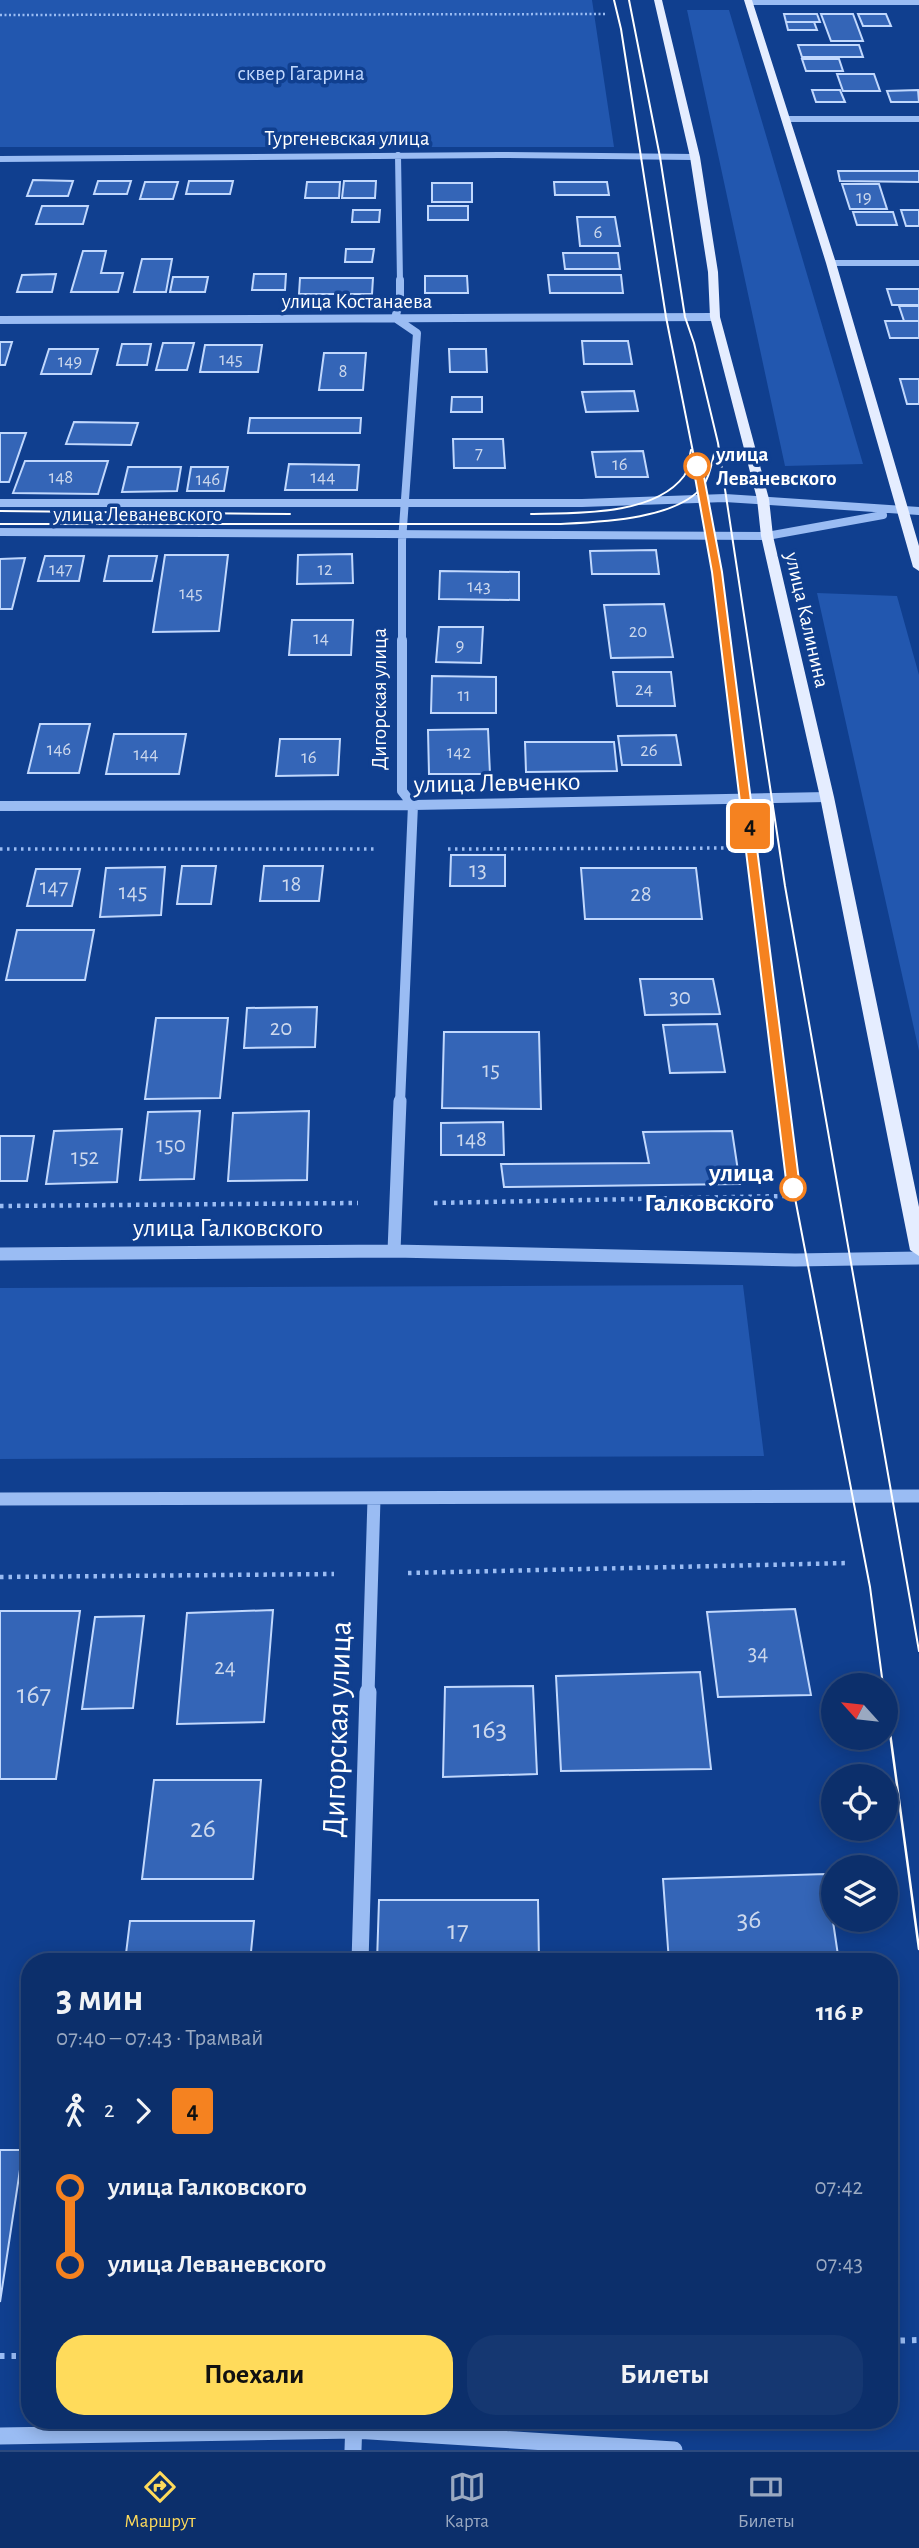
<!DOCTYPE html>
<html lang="ru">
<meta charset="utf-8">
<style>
:root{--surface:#0c2f6b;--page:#153771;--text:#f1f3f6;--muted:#9aa9c1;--line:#2c4a7e;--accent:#ffdb5b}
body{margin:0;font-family:"Alegreya Sans",sans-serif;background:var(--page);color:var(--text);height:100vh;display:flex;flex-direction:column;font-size:26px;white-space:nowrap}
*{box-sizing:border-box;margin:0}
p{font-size:23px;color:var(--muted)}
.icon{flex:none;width:38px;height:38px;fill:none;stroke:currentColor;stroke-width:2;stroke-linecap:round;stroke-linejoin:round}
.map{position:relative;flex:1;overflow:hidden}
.side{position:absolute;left:21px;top:1953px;width:877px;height:476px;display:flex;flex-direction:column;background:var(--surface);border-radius:28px;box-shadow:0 4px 18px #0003,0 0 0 2px var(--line)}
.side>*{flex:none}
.badge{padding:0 14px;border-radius:5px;font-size:24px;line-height:46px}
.needle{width:46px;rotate:297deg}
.fabs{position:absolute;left:821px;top:1673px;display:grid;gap:14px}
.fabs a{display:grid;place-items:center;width:77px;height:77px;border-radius:50%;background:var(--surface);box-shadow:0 4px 18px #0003,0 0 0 2px var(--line);font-size:35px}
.map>.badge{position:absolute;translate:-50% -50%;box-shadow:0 0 0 4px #fff}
.legs{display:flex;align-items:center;gap:10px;height:77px;padding:0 35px;font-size:23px}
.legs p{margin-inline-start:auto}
.headline{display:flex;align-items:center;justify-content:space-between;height:119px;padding:0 35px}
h1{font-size:38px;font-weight:600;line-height:52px}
.primary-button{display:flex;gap:14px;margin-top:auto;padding:14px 35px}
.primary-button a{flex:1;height:80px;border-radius:28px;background:var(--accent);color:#111;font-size:28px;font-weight:600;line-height:80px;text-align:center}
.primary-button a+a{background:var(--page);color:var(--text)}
ul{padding:0 35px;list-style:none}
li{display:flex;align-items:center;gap:24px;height:77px;font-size:26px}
li i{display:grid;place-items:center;width:10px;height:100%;margin:0 9px;background:currentColor}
li i::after{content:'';width:18px;height:18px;margin:-9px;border:5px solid;border-radius:50%;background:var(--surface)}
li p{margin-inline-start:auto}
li:first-child i{background:linear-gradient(#0000 50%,currentColor 0)}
li:last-child i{background:linear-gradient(currentColor 50%,#0000 0)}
.tab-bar{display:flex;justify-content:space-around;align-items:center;height:98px;border-top:2px solid var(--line);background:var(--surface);font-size:19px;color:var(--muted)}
.tab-bar a{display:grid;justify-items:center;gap:4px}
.tab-bar .active{color:var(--accent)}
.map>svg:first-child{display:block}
.green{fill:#2257af}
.building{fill:#3465b7;stroke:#c1d8fd;stroke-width:2}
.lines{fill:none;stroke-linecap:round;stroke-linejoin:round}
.path-far3{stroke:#9abcf3;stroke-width:2.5;stroke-dasharray:2 2.5;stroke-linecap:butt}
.path-far2{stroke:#9abcf3;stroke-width:3.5;stroke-dasharray:2.5 4.5;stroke-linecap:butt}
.path-far1{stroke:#9abcf3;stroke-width:4.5;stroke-dasharray:3.5 5;stroke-linecap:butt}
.path{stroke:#9abcf3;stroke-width:6;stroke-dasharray:4.5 7;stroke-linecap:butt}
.minor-far4{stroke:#9abcf3;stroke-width:6}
.minor-far3{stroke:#9abcf3;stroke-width:8}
.minor-far2{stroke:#9abcf3;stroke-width:10}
.minor-far1{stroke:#9abcf3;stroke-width:13}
.minor{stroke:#9abcf3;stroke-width:17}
.major{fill:#e5edff;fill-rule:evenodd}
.tram-far1{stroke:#fff;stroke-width:2}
.tram{stroke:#fff;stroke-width:2.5}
.line-1{fill:#f58220;stroke:#fff;stroke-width:2}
.stop-1-dot{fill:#fff;stroke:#f58220;stroke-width:3.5}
.labels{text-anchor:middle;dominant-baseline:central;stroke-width:7;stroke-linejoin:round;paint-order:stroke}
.far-number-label{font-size:19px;fill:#ccd8ed}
.far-park-label{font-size:21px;fill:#c1d8fd;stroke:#103f8f}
.far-street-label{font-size:21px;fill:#fff;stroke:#103f8f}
.far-stop-label{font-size:21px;font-weight:bold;fill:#fff;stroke:#103f8f;text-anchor:start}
.number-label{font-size:23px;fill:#ccd8ed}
.street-label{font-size:26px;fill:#fff;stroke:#103f8f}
.stop-label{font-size:26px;font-weight:bold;fill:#fff;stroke:#103f8f;text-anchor:end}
.near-number-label{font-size:28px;fill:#ccd8ed}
.near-street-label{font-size:32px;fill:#fff;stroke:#103f8f}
</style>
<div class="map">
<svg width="919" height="2450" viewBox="0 0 919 2450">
<rect width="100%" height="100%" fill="#103f8f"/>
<path class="green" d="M0,0H592L614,147H0Z
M687,10H729L863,464L785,466Z
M817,593L897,596L919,675V1051Z
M743,1285L764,1456L0,1459V1288Z"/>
<path class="building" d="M784,14H817L820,22H786Z
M821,14H853L863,41H831Z
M858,14H886L891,26H863Z
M786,22H814L817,30H788Z
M798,45H859L863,57H802Z
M802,59H839L843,71H806Z
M837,74H874L880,91H843Z
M812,90H840L845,102H816Z
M918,90L919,102H891L887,91Z
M838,171H919V182L840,181Z
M33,180L73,181L68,196H27Z
M98,181H131L127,194H94Z
M189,181H233L230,194H186Z
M344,181H376L375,198H342Z
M145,182H178L173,199H140Z
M307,182H340L339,198H305Z
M554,182H607L609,195H555Z
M432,183H472V202H432Z
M842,184H879L887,209H850Z
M42,206H88L83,224H36Z
M428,206H468V220H428Z
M353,210H380L379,222H352Z
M901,210H919V226H906Z
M853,212H893L897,225H857Z
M577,217H615L620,246H580Z
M346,249H374L372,262H345Z
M83,251H106L101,273H123L118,292H71Z
M563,253H618L620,269H565Z
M142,259H172L166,292H134Z
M56,274L52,292H17L22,275Z
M254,274H286L285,290H252Z
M548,275H621L623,293H550Z
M425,276H467L468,293H425Z
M173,277H208L205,292H170Z
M300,278H373L372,294H299Z
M887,289H919V305H892Z
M899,306H919V321H904Z
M885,321H919V338H890Z
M582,341H628L632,364H584Z
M0,342H12L5,365H0Z
M163,343H194L187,370H156Z
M122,344H151L147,365H117Z
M205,345H262L258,372H200Z
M49,349H98L91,374H41Z
M449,349H486L487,372H450Z
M324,353H366L363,390H319Z
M900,379H919V404H907Z
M634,391L638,411L586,412L582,392Z
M452,397H482V412H451Z
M250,418H361L360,433H248Z
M74,422L138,423L131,445L66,444Z
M0,433H26L9,482H0Z
M453,439H503L505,468H454Z
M643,451L648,477H596L592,452Z
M25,461H108L98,494L13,493Z
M289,464L359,465L357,490H285Z
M128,467H181L177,491L122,492Z
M191,467H228L224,491H187Z
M656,550L659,574H592L590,551Z
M352,554L353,583L297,584L298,555Z
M165,555H228L219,631L153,632Z
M45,556H84L79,581H38Z
M109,556H157L152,581H104Z
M25,558L12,609H0V559Z
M440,571L519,572V600L439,599Z
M664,604L673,657L611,658L604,605Z
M292,620H353L351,655H289Z
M439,627H483L481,663L436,662Z
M613,672H671L675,706H617Z
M432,676L496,677V713H431Z
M40,724H90L79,773H28Z
M488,729L490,774H429L428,730Z
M114,734H186L179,774H106Z
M676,735L681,765H622L618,736Z
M280,739H340L338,775L276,776Z
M525,742H614L617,771L526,772Z
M451,855H505V886H450Z
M182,866H216L211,904H177Z
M264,866H323L319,901H260Z
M165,867L161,915L100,917L106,868Z
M581,868H696L702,919H585Z
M36,869H80L72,906H27Z
M17,930H94L85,980H6Z
M640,979H713L720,1014L645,1015Z
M317,1007L315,1047L244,1048L247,1008Z
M156,1018H228L220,1098L145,1099Z
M717,1024L725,1072L670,1073L663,1025Z
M444,1032H539L541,1109L442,1108Z
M200,1111L194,1179L140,1180L148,1112Z
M309,1111L307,1180L228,1181L233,1113Z
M503,1122L504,1155H441V1123Z
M122,1129L117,1182L46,1184L54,1131Z
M732,1131L740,1184L504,1187L501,1164L649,1163L643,1132Z
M0,1136H34L27,1181H0Z
M795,1609L811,1695L718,1697L707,1612Z
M273,1610L264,1722L177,1724L187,1613Z
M0,1611H80L56,1779H0Z
M144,1616L133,1708L82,1709L95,1617Z
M700,1672L711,1769L561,1771L556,1676Z
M533,1686L537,1774L443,1777L445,1687Z
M154,1780H261L253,1879H142Z
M826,1874L839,1962H669L663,1879Z
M379,1900H538L539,1962H377Z
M130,1921H254L250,1962H125Z
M0,2150H23L0,2302Z"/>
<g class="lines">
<path class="path-far3" d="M0,15L607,14"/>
<path class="path-far2" d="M0,849H374
M448,849L742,848"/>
<path class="path-far1" d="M434,1203L786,1196
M0,1206L358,1203
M408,1573L849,1563
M0,1577L334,1574"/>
<path class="path" d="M889,2341L919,2340
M0,2356H30"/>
<path class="minor-far4" d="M749,2H919
M785,119H919
M398,155L400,282
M0,159L499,155L695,157
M831,263H919"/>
<path class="minor-far3" d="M400,280V301L395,318L417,333L402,541V642
M0,320L715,317
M0,503H582L725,498L919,511
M0,532L767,536L883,515"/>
<path class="minor-far2" d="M0,806L413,805L827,797
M400,1103L413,805L402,791V640"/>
<path class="minor-far1" d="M394,1251L400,1101
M0,1254L394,1251L795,1260L919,1258
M0,1499L919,1496
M368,1694L374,1499"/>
<path class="minor" d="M360,1962L368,1692
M0,2436L354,2430L674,2450
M353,2450L354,2420"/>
<path class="major" d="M654,0H662L700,157L718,272L720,317L769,499L773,536L834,797L919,1207V1256L910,1250L820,797L761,536L757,499L710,317L708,272L690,157Z
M744,0H752L836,263L919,546V571L913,567L826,263Z"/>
<path class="tram-far1" d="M614,0L621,29L666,317L717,572L795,1198L870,1587L883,1685
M629,0L660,157L685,317L694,343L718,443L785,886L919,1651
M0,511L290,514
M531,514C576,513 654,516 684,476C689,469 689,458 691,450
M0,524H558C597,522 677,520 703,486C710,477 712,461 715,450"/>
<path class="tram" d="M886,1703L919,1949"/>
</g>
<path class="line-1" d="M697,463L702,466L722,572L800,1188L793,1193L787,1188L712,572L693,466Z"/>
<g class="stop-1-dot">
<circle cx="697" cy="466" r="12"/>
<circle cx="793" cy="1188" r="12"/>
</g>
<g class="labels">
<g class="far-number-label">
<text x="864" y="197">19</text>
<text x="598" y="232">6</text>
<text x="231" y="359">145</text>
<text x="70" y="361">149</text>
<text x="343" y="371">8</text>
<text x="479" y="453">7</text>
<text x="620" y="464">16</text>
<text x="61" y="477">148</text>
<text x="323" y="477">144</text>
<text x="208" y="479">146</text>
<text x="61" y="569">147</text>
<text x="325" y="569">12</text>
<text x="479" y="586">143</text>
<text x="191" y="593">145</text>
<text x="638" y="631">20</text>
<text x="321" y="638">14</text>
<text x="460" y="645">9</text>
<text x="644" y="689">24</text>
<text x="464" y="695">11</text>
<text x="59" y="749">146</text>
<text x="649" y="750">26</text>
<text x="459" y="752">142</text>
<text x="146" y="754">144</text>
<text x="309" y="757">16</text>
</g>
<g class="far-park-label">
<text x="301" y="73">сквер Гагарина</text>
</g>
<g class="far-street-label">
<text x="347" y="138">Тургеневская улица</text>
<text x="357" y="301">улица Костанаева</text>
<text x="138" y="514">улица Леваневского</text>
<text transform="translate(807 620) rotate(77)">улица Калинина</text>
<text transform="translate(379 699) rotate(-90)">Дигорская улица</text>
</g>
<g class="far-stop-label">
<text x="716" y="454">улица<tspan x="716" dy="24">Леваневского</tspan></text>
</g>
<g class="number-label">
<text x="478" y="870">13</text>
<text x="292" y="884">18</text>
<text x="54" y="887">147</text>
<text x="133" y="892">145</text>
<text x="641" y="894">28</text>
<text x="680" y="997">30</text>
<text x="281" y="1028">20</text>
<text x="491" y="1070">15</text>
<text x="472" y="1139">148</text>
<text x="171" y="1145">150</text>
<text x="85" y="1157">152</text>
<text x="758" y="1653">34</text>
<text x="225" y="1667">24</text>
</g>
<g class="street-label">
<text transform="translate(497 783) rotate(-1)">улица Левченко</text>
<text x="228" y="1228">улица Галковского</text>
</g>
<g class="stop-label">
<text x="774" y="1173">улица<tspan x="774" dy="30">Галковского</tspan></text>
</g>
<g class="near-number-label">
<text x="34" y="1695">167</text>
<text x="490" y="1730">163</text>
<text x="203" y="1829">26</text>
<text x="749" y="1920">36</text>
<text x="458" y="1931">17</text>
</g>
<g class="near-street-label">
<text transform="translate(337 1729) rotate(-88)">Дигорская улица</text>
</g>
</g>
</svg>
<div class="fabs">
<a><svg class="needle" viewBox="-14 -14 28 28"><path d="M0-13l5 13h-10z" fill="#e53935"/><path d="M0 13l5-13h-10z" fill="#9aa9c1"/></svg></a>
<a><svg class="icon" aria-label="locate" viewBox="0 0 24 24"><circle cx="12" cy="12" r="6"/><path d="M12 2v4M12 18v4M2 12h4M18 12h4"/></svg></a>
<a><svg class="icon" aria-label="layers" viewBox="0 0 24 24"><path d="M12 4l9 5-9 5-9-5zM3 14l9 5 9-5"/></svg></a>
</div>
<b class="badge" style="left:750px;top:826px;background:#f58220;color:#111">4</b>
<section class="side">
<div class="headline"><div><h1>3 мин</h1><p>07:40 – 07:43 · Трамвай</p></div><b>116 ₽</b></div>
<div class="legs"><svg class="icon" aria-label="walk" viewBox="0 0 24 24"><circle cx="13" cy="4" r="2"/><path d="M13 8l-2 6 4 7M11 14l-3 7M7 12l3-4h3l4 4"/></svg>2<svg class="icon" aria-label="forward" viewBox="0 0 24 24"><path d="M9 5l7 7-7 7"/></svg><b class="badge" style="background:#f58220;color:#111">4</b></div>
<ul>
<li><i style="color:#f58220"></i><b>улица Галковского</b><p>07:42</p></li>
<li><i style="color:#f58220"></i><b>улица Леваневского</b><p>07:43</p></li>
</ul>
<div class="primary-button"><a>Поехали</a><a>Билеты</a></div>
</section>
</div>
<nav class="tab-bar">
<a class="active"><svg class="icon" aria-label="directions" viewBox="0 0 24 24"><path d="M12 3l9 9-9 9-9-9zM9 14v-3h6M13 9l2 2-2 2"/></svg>Маршрут</a>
<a><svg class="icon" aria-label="map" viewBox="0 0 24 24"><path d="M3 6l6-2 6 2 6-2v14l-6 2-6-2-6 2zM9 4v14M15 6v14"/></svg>Карта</a>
<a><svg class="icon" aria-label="tickets" viewBox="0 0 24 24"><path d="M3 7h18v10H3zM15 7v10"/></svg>Билеты</a>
</nav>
